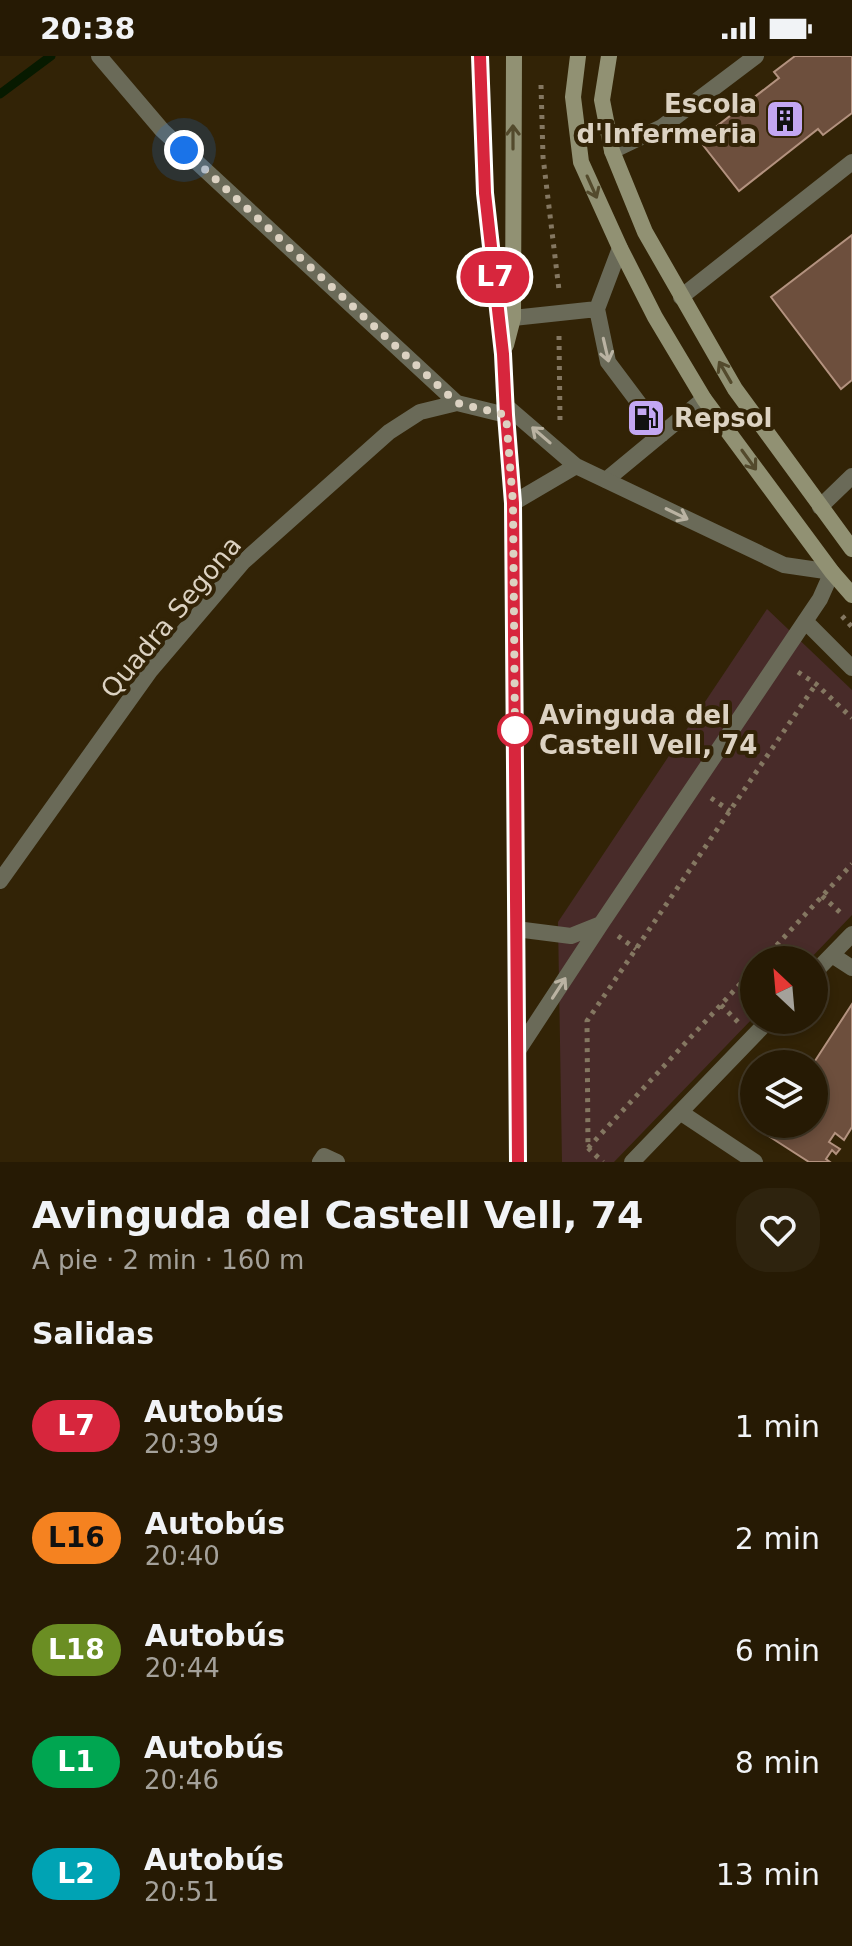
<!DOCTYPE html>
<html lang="es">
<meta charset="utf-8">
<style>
:root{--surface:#261a04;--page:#2e230e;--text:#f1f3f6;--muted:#a4a19a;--line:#423826}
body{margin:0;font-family:"DejaVu Sans",sans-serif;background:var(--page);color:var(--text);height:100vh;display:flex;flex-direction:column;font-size:30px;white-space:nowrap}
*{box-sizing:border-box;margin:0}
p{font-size:26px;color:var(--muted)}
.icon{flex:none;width:44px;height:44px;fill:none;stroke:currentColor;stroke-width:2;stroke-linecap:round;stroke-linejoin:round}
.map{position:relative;height:1106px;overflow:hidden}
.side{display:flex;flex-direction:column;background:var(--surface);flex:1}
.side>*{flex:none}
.badge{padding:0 16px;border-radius:26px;font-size:28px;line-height:52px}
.needle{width:52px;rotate:334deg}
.controls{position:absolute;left:740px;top:890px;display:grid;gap:16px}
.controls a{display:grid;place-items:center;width:88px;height:88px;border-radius:50%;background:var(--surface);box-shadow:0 4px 12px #0003,0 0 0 2px var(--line);font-size:40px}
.you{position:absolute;width:40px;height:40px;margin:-20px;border:6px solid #fff;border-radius:50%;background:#1a73e8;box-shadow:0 0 0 12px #1a73e833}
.map>.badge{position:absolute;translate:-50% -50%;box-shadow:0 0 0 4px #fff}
h2{padding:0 32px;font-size:30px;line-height:72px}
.round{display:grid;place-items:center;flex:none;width:84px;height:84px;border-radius:32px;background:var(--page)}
.headline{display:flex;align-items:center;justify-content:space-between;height:136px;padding:0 32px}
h1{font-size:38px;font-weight:700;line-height:60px}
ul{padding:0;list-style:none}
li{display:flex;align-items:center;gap:24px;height:112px;padding:0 32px}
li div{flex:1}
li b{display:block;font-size:30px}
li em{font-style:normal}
li .badge{min-width:88px;font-weight:700;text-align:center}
.status{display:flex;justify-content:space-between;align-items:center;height:56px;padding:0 40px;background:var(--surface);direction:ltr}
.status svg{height:22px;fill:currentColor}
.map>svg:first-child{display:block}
.green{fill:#482b29}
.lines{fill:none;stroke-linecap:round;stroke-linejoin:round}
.stream{stroke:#071a00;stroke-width:9}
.building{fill:#6d4f3d;stroke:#b3927f;stroke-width:2}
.path{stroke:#847761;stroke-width:5;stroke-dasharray:4 6;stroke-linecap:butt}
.lane{stroke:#6a6a58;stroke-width:16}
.street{stroke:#6a6a58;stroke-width:16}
.secondary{stroke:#919173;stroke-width:16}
.oneway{stroke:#534a2c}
.oneway2{stroke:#bab3a2}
.line-casing{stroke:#fff;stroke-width:18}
.line{stroke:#d7263d;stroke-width:12}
.walk{stroke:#dcd2c2;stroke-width:8;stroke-dasharray:0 14.4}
.stop-dot{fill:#fff;stroke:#d7263d;stroke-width:4}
.labels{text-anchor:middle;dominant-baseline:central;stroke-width:8;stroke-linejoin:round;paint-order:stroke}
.poi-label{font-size:26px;font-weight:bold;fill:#dcd2c2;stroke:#322306;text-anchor:end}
.street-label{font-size:26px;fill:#dcd2c2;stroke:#322306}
.stop-label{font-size:26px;font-weight:bold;fill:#dcd2c2;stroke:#322306;text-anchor:start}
</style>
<div class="status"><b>20:38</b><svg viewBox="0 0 49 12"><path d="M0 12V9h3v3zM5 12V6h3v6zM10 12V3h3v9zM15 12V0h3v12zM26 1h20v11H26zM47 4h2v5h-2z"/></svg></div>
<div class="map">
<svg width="852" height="1106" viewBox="0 0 852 1106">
<rect width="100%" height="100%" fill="#322306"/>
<path class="green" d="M767,553L852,634V859L809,904H754V961L614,1106H562L558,866Z"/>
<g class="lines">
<path class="stream" d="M0,38L51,0"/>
</g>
<path class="building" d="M795,0H852V57L823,79L818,73L739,135L699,84L779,22L774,16Z
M852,179V324L841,333L771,241Z
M852,948V1071L844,1084L835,1077L829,1086L840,1093L836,1098L832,1094L826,1103L830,1106H809L767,1079L774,1068H814L813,1008Z"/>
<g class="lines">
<path class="path" d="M541,29L543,101L559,234
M559,280L560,366
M842,560L852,571
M798,616L816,628L852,662
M711,742L730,755
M822,840L843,859
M618,880L636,893
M763,904L852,808
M754,913L588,1092L587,965L816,628
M721,949L738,966
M588,1092L603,1106"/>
<path class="lane" d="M612,95L662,71L756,0
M620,192L597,253L608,306L662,378
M681,241L852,106
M513,262L597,253
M606,424L704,343
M820,451L852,420
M320,1106L324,1100L337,1106"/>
<path class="street" d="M99,0L162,74L457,347
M505,349L576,410L784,509L832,516L820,543L601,868L517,996
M513,447L576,410
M805,565L852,612
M0,825L150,615L243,506L389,376L420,356L457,347L506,359
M516,873L571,880L601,868
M832,899L852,912
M814,917L852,878
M680,1056L755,1106
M632,1106L769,964"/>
<path class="secondary" d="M480,0L485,137L503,298L506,359L513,447L518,1106
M578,0L573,41L581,106L620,192L655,261L704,343L832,516L852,539
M609,0L602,44L612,95L645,176L735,333L852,493
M506,289L513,262L514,0"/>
</g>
<defs><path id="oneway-shaft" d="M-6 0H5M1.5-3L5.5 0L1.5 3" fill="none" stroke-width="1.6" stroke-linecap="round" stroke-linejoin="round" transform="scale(2)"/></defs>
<g class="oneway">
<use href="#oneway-shaft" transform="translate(513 81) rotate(-90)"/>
<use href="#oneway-shaft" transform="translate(592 131) rotate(66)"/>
<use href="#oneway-shaft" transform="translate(725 316) rotate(-120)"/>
<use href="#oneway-shaft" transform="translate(749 404) rotate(54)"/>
</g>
<g class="oneway2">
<use href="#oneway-shaft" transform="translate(606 294) rotate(77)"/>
<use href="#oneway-shaft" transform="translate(541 379) rotate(-139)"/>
<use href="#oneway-shaft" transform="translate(677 458) rotate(26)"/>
<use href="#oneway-shaft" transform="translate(559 932) rotate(-57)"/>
</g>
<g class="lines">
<defs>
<path id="line" d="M480,0L485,137L503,298L506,359L513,447L518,1106"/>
</defs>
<use href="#line" class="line-casing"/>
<use href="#line" class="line"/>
<path class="walk" d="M184,94L457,347L506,359L513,447L515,677V674"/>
</g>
<defs>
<symbol id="building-square" viewBox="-11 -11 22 22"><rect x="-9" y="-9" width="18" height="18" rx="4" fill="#c3a7f2" stroke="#322306"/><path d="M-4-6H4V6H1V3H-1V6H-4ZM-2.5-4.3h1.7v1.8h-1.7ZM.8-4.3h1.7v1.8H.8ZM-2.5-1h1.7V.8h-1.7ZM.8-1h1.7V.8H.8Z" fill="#111"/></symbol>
<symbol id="fuel-square" viewBox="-11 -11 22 22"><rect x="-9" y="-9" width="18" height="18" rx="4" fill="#c3a7f2" stroke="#322306"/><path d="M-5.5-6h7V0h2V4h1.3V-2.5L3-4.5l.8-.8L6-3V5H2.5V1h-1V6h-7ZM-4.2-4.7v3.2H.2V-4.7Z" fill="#111"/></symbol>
</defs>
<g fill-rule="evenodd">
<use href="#building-square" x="763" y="41" width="44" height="44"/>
<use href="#fuel-square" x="624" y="340" width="44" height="44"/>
</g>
<circle class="stop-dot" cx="515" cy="674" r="16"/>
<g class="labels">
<g class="poi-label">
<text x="757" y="48">Escola<tspan x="757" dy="30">d'Infermeria</tspan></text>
<text x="674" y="362" text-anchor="start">Repsol</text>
</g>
<g class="street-label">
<text transform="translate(171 561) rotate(-50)">Quadra Segona</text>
</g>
<g class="stop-label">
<text x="539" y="659">Avinguda del<tspan x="539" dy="30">Castell Vell, 74</tspan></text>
</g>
</g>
</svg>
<div class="controls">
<a><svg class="needle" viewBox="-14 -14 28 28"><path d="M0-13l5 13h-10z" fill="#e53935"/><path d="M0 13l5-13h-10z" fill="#a4a19a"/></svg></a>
<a><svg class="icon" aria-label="layers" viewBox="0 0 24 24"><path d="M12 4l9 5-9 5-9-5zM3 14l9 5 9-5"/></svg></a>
</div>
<div class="you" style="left:184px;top:94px"></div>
<b class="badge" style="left:495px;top:221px;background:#d7263d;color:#fff">L7</b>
</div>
<section class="side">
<div class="headline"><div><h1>Avinguda del Castell Vell, 74</h1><p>A pie · 2 min · 160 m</p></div><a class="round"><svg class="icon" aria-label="heart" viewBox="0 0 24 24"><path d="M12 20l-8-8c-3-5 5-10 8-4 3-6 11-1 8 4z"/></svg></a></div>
<h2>Salidas</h2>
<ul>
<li><span class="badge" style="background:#d7263d;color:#fff">L7</span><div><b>Autobús</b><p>20:39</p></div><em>1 min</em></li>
<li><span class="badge" style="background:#f58220;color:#111">L16</span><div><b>Autobús</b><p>20:40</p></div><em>2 min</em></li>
<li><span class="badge" style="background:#6b8e23;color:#fff">L18</span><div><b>Autobús</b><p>20:44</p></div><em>6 min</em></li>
<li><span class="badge" style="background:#00a651;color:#fff">L1</span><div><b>Autobús</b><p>20:46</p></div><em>8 min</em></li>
<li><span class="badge" style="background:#00a3b4;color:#fff">L2</span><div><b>Autobús</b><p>20:51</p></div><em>13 min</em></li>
</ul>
</section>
